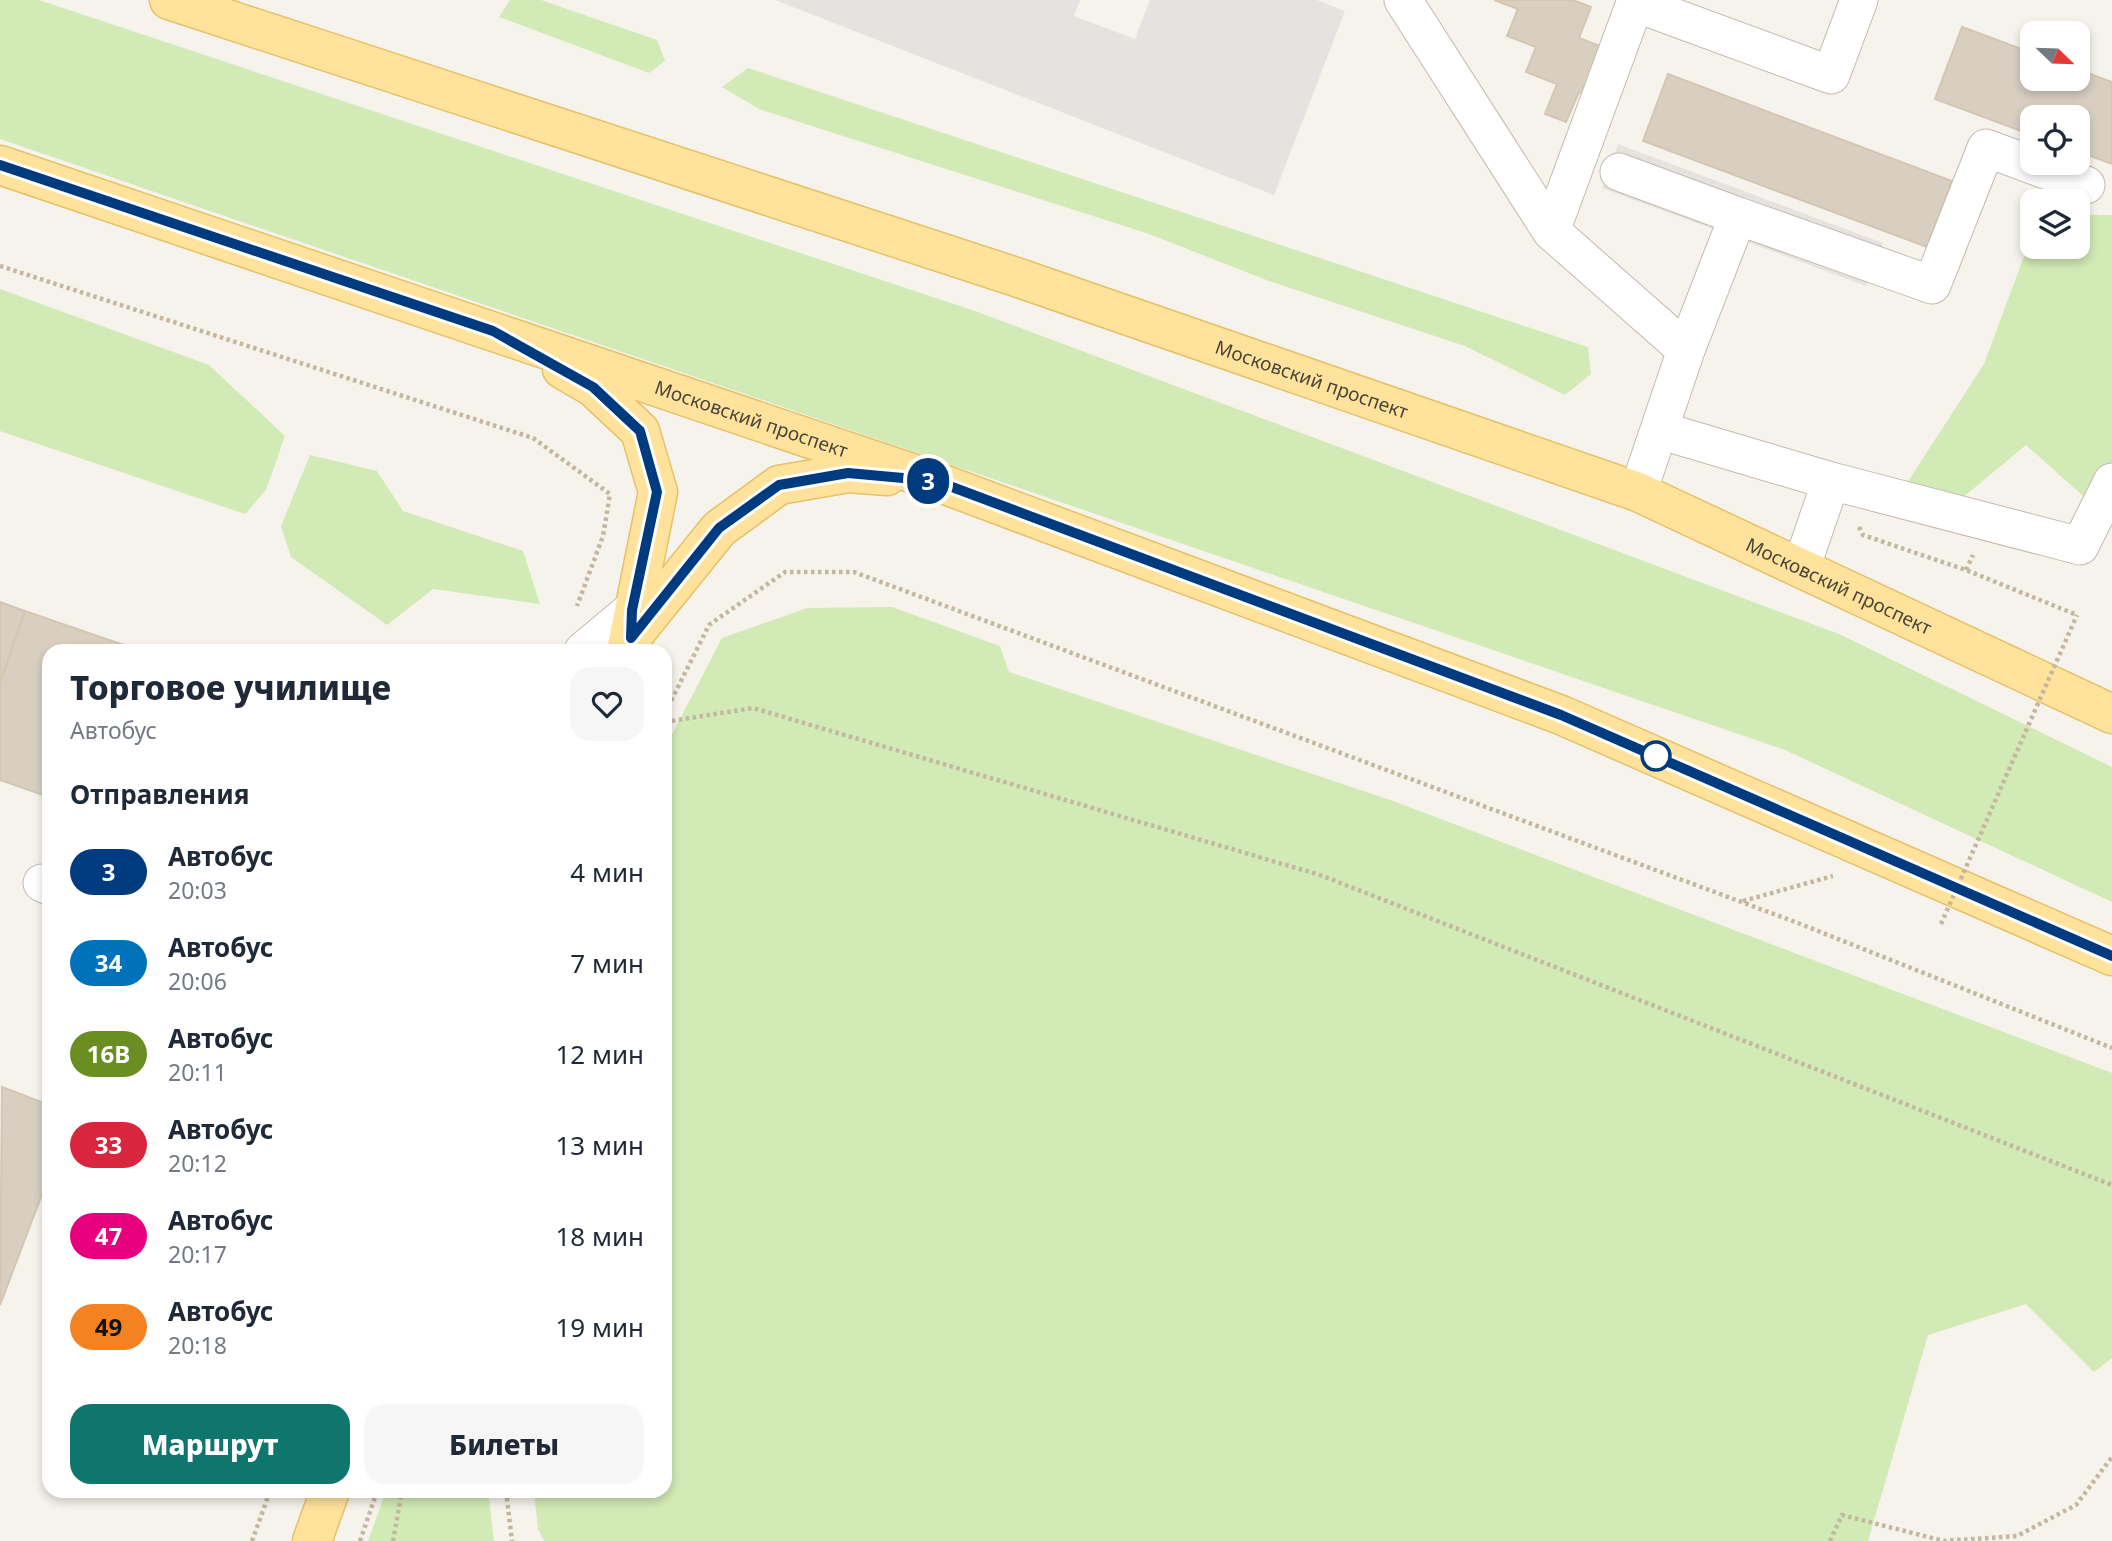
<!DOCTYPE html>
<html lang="ru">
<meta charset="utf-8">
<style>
:root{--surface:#fff;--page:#f6f6f7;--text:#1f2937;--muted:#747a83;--accent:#0f766e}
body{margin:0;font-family:"Noto Sans",sans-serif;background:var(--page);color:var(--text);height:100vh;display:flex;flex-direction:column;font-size:26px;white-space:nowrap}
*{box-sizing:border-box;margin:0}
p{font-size:23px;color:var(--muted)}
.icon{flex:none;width:38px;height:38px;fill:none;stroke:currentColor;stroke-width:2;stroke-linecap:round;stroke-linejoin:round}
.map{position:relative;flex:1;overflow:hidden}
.side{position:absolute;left:42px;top:644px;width:630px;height:854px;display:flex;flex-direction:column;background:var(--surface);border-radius:21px;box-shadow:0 4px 10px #0003}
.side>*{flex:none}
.badge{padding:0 14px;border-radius:23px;font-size:24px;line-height:46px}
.needle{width:46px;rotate:113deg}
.tools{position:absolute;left:2020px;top:21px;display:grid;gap:14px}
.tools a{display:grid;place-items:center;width:70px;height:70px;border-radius:14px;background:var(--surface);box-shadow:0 4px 10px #0003;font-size:35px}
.map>.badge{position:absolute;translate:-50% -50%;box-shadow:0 0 0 4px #fff}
h2{padding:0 28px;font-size:26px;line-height:63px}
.round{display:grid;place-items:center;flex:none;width:74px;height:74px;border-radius:21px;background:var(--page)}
.overview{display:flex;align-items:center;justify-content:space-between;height:119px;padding:0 28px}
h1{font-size:33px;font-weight:800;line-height:52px}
.cta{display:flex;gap:14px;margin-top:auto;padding:14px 28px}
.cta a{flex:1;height:80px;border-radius:21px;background:var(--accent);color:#fff;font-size:28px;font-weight:800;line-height:80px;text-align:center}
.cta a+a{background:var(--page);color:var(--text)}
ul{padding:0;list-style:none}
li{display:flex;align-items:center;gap:21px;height:91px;padding:0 28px}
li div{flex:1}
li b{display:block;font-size:26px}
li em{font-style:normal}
li .badge{min-width:77px;font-weight:700;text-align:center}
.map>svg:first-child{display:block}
.green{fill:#d2eab5}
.parking{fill:#e5e3e0}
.building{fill:#d8cfc1;stroke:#d3c7b4;stroke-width:2}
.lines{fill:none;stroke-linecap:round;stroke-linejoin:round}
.minor-casing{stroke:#c2bbae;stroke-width:39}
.major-casing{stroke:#e6c16a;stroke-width:41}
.path{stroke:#c4b79f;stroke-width:4.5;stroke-dasharray:3.5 3.5;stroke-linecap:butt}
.minor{stroke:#fff;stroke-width:37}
.major{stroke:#ffe39c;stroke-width:38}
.path-bridge{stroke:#c4b79f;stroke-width:4.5;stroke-dasharray:3.5 3.5;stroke-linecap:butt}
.line-casing{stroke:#fff;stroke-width:16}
.line{stroke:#003b80;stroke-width:10}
.stop-dot{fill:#fff;stroke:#003b80;stroke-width:3.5}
.labels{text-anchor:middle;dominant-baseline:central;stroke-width:6;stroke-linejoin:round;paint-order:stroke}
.street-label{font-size:19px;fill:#4b4439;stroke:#fff}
</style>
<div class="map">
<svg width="2112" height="1541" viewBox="0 0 2112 1541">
<rect width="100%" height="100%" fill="#f6f3ec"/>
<path class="green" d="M0,0H39L975,311L1839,634L2112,767V902L1785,750L0,139Z
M510,0H541L657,40L665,61L649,73L499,17Z
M748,68L1588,347L1591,374L1565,395L1465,346L1269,281L1149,234L759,109L722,87Z
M2077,215H2112V522L2026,445L1961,499L1905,486L1984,364L2032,235V247H2077Z
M0,289L209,365L285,436L266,490L245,514L0,431Z
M310,455L377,471L403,511L523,551L540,604L433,589L387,625L291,557L281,526Z
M892,607L1000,646L1009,672L1393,801L2112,1073V1358L2094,1372L2026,1304L1928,1335L1868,1541H544L538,1529L534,1491H665V748L722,638L807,608Z
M386,1491H488L494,1541H368Z"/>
<path class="parking" d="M775,0H1080L1074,16L1135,39L1150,0H1317L1345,11L1274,195Z
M1618,144L1883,243L1866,286L1602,188Z"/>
<path class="building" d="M1494,0H1573L1591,7L1579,38L1611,50L1592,97L1579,92L1566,122L1545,114L1557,84L1526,72L1536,47L1507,36L1518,9Z
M1962,27L2032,53V79H2077V69L2112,82V164L2077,151V117H2032V135L1935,99Z
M1668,74L1952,181L1927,247L1643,141Z
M0,602L25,611L0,683Z
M25,611L141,651H49V797L0,780V683Z
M2,1087L49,1105V1176L0,1305Z"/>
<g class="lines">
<defs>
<path id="minor" d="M1403,0L1551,231L1686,350L1638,492
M1619,172L1738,216
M1551,231L1635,3L1831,75L1859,0
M1686,350L1738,216L1932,285L1986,148L2086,185
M1659,430L1831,481L2080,546L2112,482
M1801,568L1831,481
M583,651L632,610
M42,883L49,886"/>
<g id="major">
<path id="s1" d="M169,0L1016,277L1638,492L2112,714"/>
<path id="s2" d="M0,165L935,481L1561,715L2112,956"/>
<path d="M562,369L593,387L640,431L658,492L626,651"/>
<path d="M631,638L719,529L779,485L848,473L887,476"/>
<path d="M312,1541L330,1491"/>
</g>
</defs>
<use href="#minor" class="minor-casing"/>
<use href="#major" class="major-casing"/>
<path class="path" d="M0,266L533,438L610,494L603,536L577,606
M1859,527L1863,535L1966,570L2077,615
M1966,570L1973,555
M665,713L709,625L785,572H854L1798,923L2112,1048
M665,722L753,708L1320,875L2112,1185
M1743,901L1833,876
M506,1491L512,1541
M252,1541L270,1491
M360,1541L377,1491
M393,1541L402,1491
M1830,1541L1842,1515L1944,1541L2017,1536L2076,1505L2112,1457"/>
<use href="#minor" class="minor"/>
<use href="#major" class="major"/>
<path class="path-bridge" d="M1941,924L2077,615"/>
</g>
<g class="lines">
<defs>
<path id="line" d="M0,165L493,331L593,387L640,431L657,492L632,610L631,638L719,528L779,485L848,473L936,481L1561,715L2112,956"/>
</defs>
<use href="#line" class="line-casing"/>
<use href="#line" class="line"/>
</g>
<circle class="stop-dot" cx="1656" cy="756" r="14"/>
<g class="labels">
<g class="street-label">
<text stroke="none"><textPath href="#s1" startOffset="1204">Московский проспект</textPath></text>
<text stroke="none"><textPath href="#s2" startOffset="793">Московский проспект</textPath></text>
<text stroke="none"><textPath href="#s1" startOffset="1771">Московский проспект</textPath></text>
</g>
</g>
</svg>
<div class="tools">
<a><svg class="needle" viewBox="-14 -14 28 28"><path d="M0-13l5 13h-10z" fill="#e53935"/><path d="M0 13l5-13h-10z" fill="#747a83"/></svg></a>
<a><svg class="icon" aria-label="locate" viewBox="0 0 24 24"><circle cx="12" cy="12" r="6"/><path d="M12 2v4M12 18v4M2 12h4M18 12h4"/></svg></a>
<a><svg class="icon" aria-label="layers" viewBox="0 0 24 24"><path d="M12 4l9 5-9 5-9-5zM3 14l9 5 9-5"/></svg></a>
</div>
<b class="badge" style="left:928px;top:481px;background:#003b80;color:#fff">3</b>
<section class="side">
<div class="overview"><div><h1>Торговое училище</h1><p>Автобус</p></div><a class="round"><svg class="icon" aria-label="heart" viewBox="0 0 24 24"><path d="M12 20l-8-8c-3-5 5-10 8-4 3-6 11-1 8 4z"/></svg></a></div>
<h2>Отправления</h2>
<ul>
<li><span class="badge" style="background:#003b80;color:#fff">3</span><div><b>Автобус</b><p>20:03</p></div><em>4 мин</em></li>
<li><span class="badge" style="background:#0072bc;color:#fff">34</span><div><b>Автобус</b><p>20:06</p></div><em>7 мин</em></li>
<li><span class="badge" style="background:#6b8e23;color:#fff">16В</span><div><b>Автобус</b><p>20:11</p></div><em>12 мин</em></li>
<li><span class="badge" style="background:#d7263d;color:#fff">33</span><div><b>Автобус</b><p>20:12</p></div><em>13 мин</em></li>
<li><span class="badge" style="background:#e6007e;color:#fff">47</span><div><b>Автобус</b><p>20:17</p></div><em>18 мин</em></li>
<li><span class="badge" style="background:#f58220;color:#111">49</span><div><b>Автобус</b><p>20:18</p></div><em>19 мин</em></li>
</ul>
<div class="cta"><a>Маршрут</a><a>Билеты</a></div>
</section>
</div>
